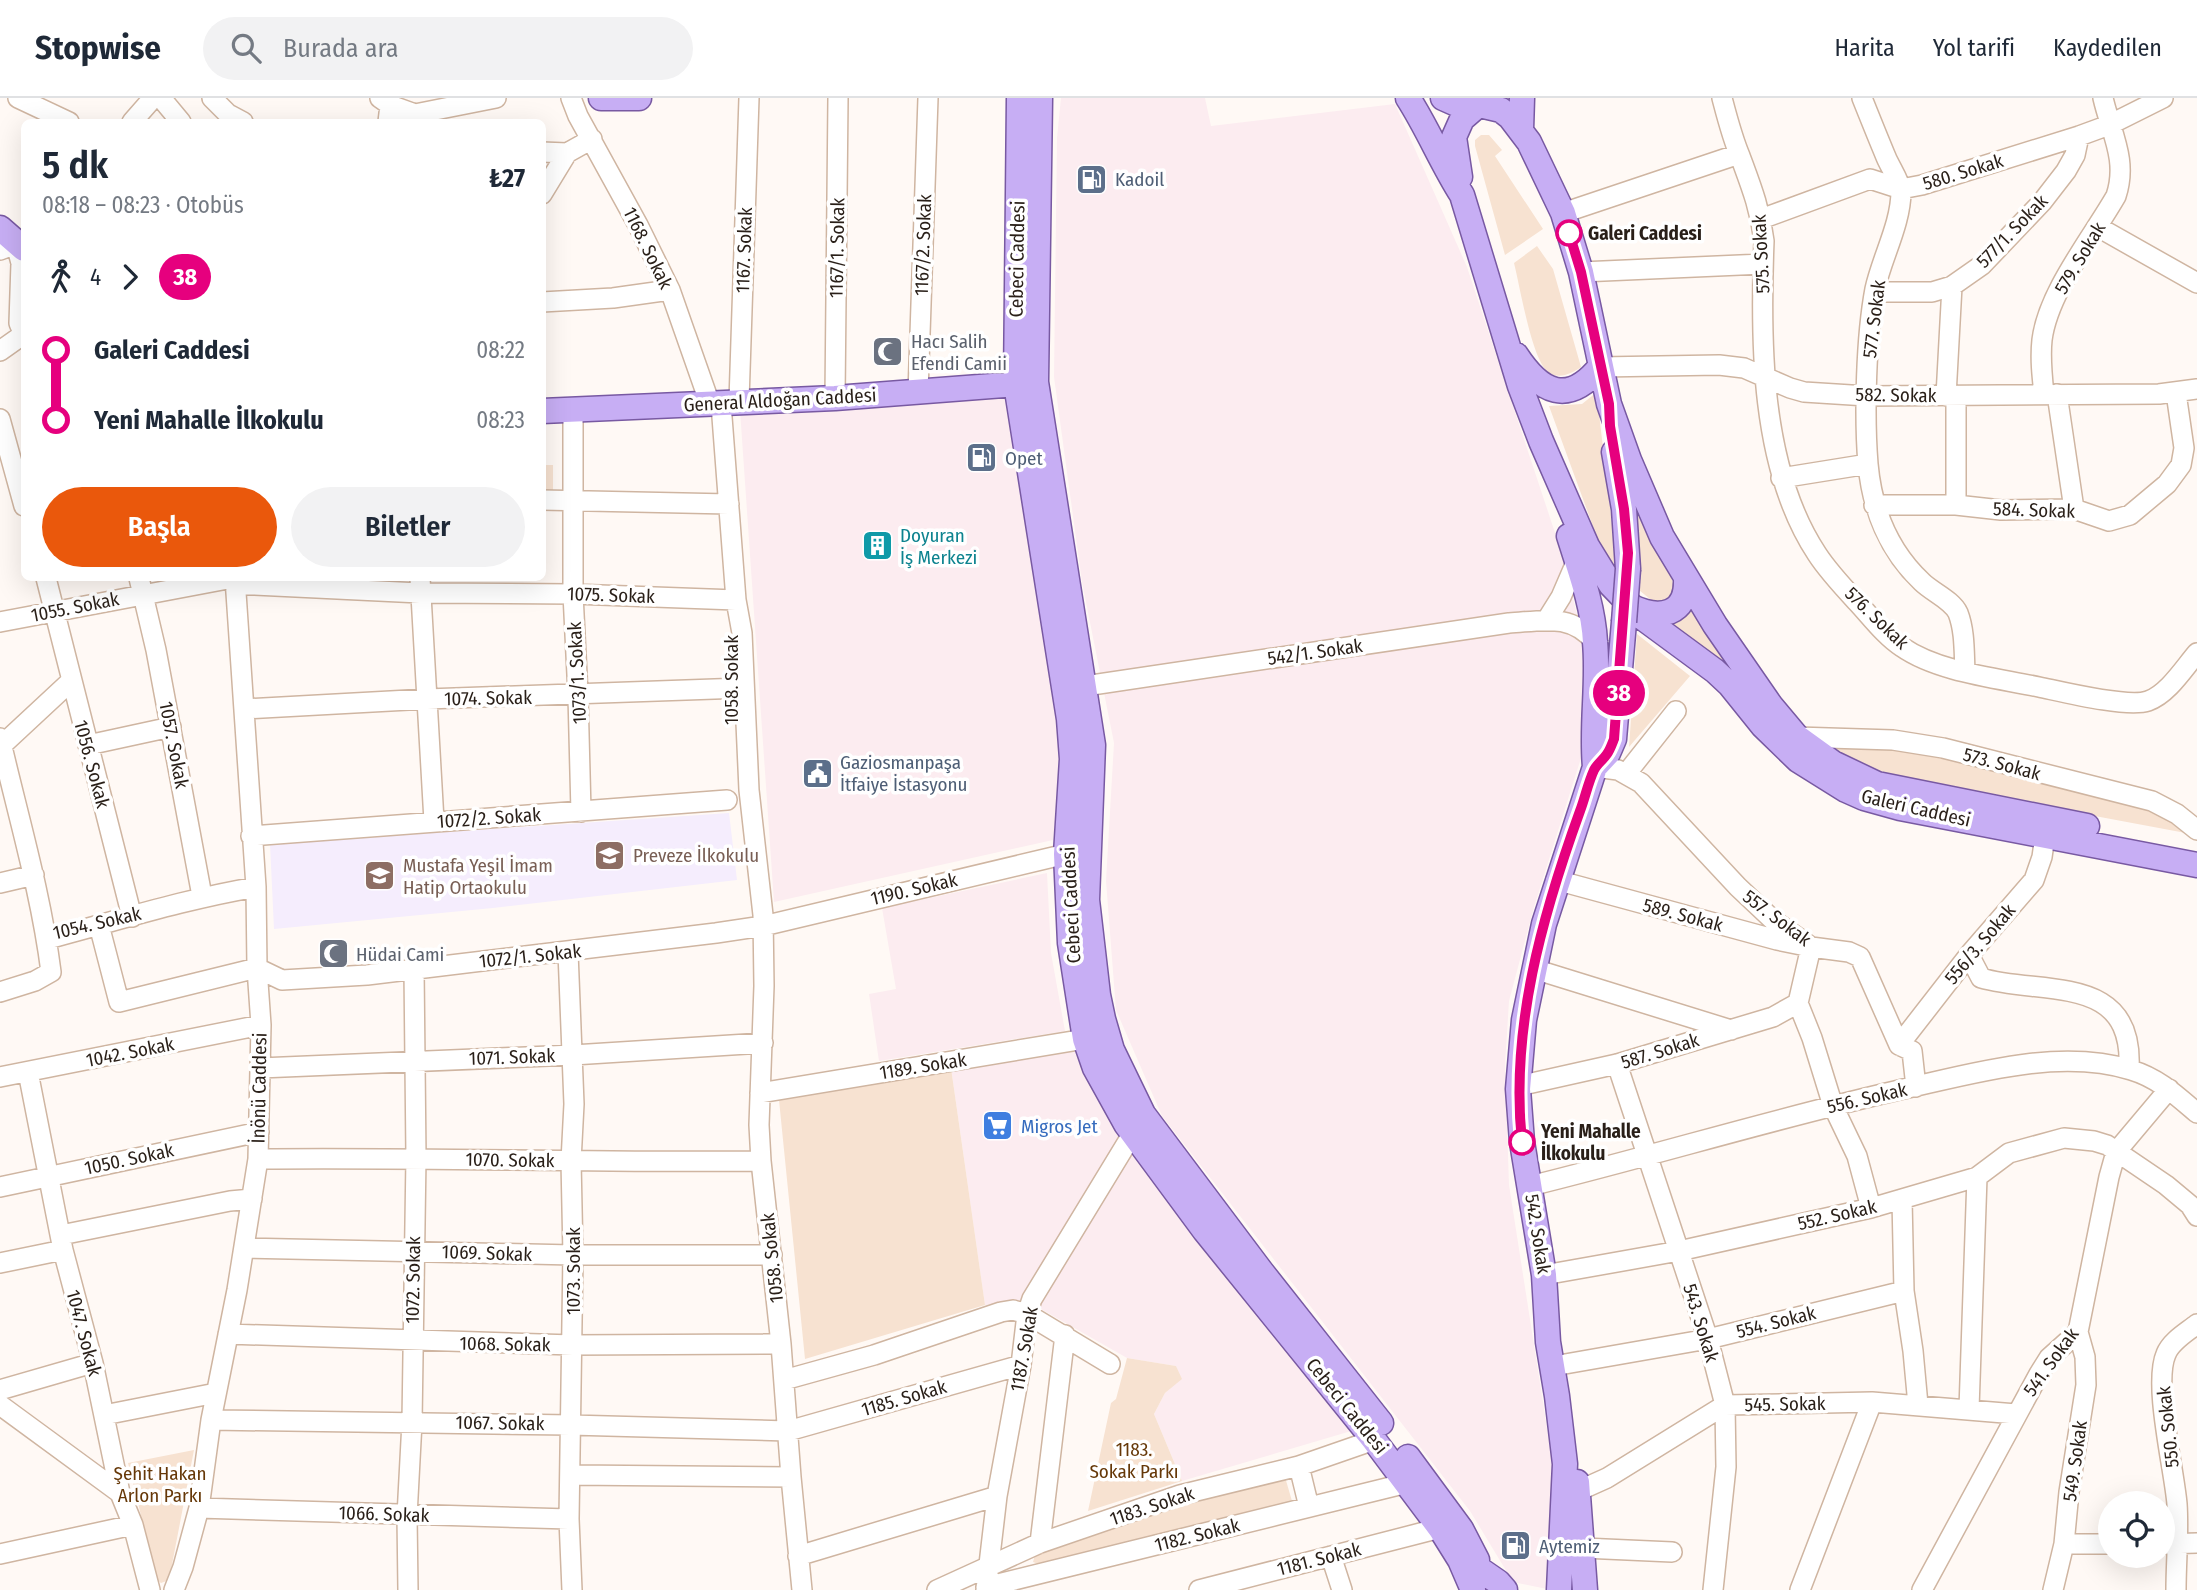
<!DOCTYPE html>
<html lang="tr">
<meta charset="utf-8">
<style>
:root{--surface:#fff;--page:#f2f2f3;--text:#1f2937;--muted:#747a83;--line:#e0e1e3;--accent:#ea580c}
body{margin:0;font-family:"Fira Sans Condensed",sans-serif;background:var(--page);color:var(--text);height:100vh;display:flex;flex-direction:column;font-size:26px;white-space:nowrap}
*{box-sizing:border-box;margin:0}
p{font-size:23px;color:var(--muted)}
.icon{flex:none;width:38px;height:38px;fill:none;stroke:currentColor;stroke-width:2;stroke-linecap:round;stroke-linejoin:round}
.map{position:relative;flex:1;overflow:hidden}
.details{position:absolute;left:21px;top:21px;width:525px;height:462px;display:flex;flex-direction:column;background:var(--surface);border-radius:10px;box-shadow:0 7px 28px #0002}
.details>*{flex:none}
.badge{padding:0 14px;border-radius:23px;font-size:24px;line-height:46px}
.buttons{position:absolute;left:2098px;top:1393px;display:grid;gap:14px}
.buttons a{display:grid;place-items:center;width:77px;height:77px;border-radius:50%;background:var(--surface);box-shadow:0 7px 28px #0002;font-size:35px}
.map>.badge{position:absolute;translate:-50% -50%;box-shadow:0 0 0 4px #fff}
.legs{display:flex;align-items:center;gap:10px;height:77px;padding:0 21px;font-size:23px}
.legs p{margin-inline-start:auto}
.head{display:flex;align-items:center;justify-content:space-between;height:119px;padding:0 21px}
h1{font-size:38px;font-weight:600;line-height:52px}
.action{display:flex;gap:14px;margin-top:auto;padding:14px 21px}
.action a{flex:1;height:80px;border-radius:42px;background:var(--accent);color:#fff;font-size:28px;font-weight:600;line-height:80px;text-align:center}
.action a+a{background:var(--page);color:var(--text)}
ul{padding:0 21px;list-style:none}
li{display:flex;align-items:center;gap:24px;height:70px;font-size:26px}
li i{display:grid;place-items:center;width:10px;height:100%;margin:0 9px;background:currentColor}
li i::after{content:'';width:18px;height:18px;margin:-9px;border:5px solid;border-radius:50%;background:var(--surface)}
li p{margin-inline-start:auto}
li:first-child i{background:linear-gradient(#0000 50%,currentColor 0)}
li:last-child i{background:linear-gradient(currentColor 50%,#0000 0)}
header{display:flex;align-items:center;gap:42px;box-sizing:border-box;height:98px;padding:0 35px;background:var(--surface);border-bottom:2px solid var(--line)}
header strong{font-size:33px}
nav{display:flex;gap:38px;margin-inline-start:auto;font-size:24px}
.search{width:490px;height:63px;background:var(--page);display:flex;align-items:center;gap:18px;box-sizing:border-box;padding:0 24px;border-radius:38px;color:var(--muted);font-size:26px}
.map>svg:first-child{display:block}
.industrial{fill:#fcecf0}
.education{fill:#f5edfd}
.green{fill:#f7e2d1}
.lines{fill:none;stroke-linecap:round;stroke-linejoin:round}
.minor-casing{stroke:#cfb5a1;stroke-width:22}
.major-casing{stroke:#7859a2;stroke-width:27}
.minor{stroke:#fff;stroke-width:19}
.major{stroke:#c7aef4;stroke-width:24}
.major-bridge-casing{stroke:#7859a2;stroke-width:27;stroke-linecap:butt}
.major-bridge{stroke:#c7aef4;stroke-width:24}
.line-1-casing{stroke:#fff;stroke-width:16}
.line-1{stroke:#e6007e;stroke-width:10}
.stop-1-dot{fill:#fff;stroke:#e6007e;stroke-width:3.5}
.labels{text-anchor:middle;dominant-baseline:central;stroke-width:7;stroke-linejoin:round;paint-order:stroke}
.street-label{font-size:19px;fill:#291f18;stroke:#fff}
.service-label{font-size:19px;fill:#4e5e75;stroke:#fff;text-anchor:start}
.stop-label{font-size:19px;font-weight:bold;fill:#291f18;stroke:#fff;text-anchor:start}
.worship-label{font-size:19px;fill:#5b616d;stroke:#fff;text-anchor:start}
.culture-label{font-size:19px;fill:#0d838f;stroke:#fff;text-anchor:start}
.education-label{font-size:19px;fill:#785e54;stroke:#fff;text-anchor:start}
.shop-label{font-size:19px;fill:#366cbe;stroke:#fff;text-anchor:start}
.park-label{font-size:19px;fill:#663808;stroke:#fff}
</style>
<header>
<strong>Stopwise</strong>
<div class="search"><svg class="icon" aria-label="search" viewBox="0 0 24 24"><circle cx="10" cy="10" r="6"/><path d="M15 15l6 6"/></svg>Burada ara</div>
<nav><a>Harita</a><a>Yol tarifi</a><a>Kaydedilen</a></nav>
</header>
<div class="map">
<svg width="2197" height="1492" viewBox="0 0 2197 1492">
<rect width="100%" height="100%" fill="#fff9f5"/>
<path class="industrial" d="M1061,0H1205L1211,28L1395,6L1467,169L1563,459L1588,562L1581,660L1534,809L1509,903L1505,967L1509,1087L1556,1388L1547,1491L1513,1484L1470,1413L1162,1018L1116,912L1106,783L1114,645L1082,484L1054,279L1057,40Z
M1011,295L1063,655L1053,742L774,804L740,312Z
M1047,775L1051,855L1065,933L879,963L869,896L896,891L882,810Z
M1076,953L1133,1057L1358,1331L1182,1383L1154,1316L1165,1295L1181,1281L1176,1268L1127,1260L1027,1203L985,1207L951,970Z"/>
<path class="education" d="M729,715L737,782L493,810L274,831L270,746Z"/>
<path class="green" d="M1481,37H1489L1502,52L1495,58L1543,131L1505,157L1475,48V42Z
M1537,148L1553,171L1581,269C1571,276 1557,283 1546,272C1531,256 1520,189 1514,165Z
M1597,294C1602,353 1613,412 1615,472L1598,442L1549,308L1582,306Z
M543,367H553V392H543Z
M1627,379L1671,478L1675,494L1670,502L1656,506L1639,492Z
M1693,509L1752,595L1669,530Z
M1637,536L1690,578L1629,649Z
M1834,649H1899L2146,708L2191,736L1876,677L1843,659Z
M951,970L985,1207L805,1261L779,1002Z
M1127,1260L1176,1268L1182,1281L1165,1295L1154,1316L1182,1383L1088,1413L1111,1305L1116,1301Z
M194,1352L169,1482L161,1485L157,1482L128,1365Z
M1285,1379L1294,1410L1041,1467L1033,1464L1035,1457L1109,1429Z"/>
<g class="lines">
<defs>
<path id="minor" d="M18,0L69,24
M161,0L181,24
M212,0L228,16L243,24
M380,0L390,7L415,16L496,0
M571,0L578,18L638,127L670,192L710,306
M1722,0C1727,19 1732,39 1740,58C1751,88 1760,110 1764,143C1760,242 1760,370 1817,456C1828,473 1843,489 1857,504C1871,519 1885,538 1902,549C1938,574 1997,580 2039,589C2063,594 2127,610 2148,603C2168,596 2184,570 2197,555
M1862,0C1870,20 1878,40 1886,59C1890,69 1900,83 1901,93C1901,126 1882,159 1875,191C1866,239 1864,317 1868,366C1872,411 1889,453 1922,484C1932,494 1952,502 1958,515C1965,533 1964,555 1965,573
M132,24L153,0
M388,24L390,7
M542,54L567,55
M542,96L567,55L592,41
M1563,115L1739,56
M1761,121L1870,81L1901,91L1922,87L2079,38L2109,27L2163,0
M2098,129L2197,185
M0,152L16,146L21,165L19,225L24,237
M1581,174L1763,166
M1875,194H1932L1952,188L1982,167L2042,104L2066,73L2075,57L2079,38
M542,204L613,200L670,192
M0,253L24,236
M1600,269L1719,267L1744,270L1790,290L1804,294L1867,298L2159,296L2197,291
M918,295L928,0
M2044,296C2042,278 2040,260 2042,242C2048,194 2092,140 2116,98C2128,62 2111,35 2103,0
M2057,296L2074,411
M1946,298L1952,188
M835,300L838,0
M739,303L749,0
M721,306L736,502L742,535L749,692L763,817L764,888L759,1027L761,1063L781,1246L791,1379L802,1492
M573,311V496L578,597L581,714
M0,321L24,408
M1781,380L1868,366
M542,402L729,406
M1874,407H1956L2001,412L2074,411L2109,423L2130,417L2167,386L2181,367L2184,350L2176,295
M1956,407V298
M46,480L132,819
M139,480L156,552L202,798
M420,480L434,723
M234,486L420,495L573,496L736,502
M1546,523L1561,499L1577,462
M0,524L233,480
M1085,588L1509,525C1543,523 1571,515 1595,544
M244,611L427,601L743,590
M1797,639L1893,642L1943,650L2152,703L2177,716L2197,732
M0,640C18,718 41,795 51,874L35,883L0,894
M88,647L171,629
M0,649L71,583
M1595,669L1618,672L1641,685L1738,789L1773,822L1811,849L1849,854L1860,859L1899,947L1912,953L1916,989
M1626,676L1676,613
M251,738L727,702
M1556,782L1777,842L1811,849L1798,905L1812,940L1833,1008L1857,1058L1871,1110
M0,785L34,777
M99,827L119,904L257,870L282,882L367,877L716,835L763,828L1066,756
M47,841C116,823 185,801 256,789
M568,854L574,1006L571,1063L573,1157L569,1421L572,1492
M1969,857L1981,880C2043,898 2134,874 2129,971
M1534,871L1731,932
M1899,947L1969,857L2034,782L2042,759L2045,738
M1617,966L1708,1241L1725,1307L1726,1369L1713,1492
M260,970L573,957L763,945
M28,974L63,1152L93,1265L120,1395L133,1427L150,1492
M0,979L261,927
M1518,988L1617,966L1773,919L1798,905
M760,995L1085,941
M258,1061C426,1059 593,1065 761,1063
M1530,1088C1652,1058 1773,1021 1895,993C1968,977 2057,949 2131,972C2158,980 2176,997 2197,1015
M0,1089L259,1034
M1902,1101L1904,1193L1913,1253L1918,1307
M61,1137L230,1103L252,1101
M244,1150L573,1157H772
M0,1165L63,1152
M1544,1177L1679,1153L1871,1110L1977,1079L2009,1055L2064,1040L2094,1043L2107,1047L2166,1087L2190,1107L2197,1118
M228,1236L573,1247L781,1246
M1565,1266L1708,1241L1904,1193
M784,1282L874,1257L1001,1214L1013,1212L1027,1216L1110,1266
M0,1292L93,1265
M0,1307L120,1395
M1969,1311L1977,1079
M104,1317L216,1295
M211,1322L571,1327L788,1333L1021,1267
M1299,1368L1309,1409
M571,1377L791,1379
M1578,1393L1607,1380L1725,1307L1872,1304L2016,1316
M199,1410L569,1421
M1040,1445L1065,1237
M2064,1446H2110
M2163,1446L2197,1445
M1583,1450L1672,1454
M0,1456L133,1427
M798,1458L997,1398
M1331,1458L1342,1492
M986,1489L1407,1385
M174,1492L183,1469L199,1410L211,1322L237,1192L258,1061L261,927L257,870L256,789L235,480
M408,1492L407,1418L412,1324L416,1059L414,871
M937,1492L1040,1445L1180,1397L1299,1368L1374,1342
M986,1492L997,1398L1021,1267L1027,1216L1032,1201L1133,1035
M1199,1492L1440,1430
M1800,1492L1872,1304
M1922,1492L2039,1276L2049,1260L2078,1234L2109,1079L2116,1054L2169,991
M2053,1492L2064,1446L2069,1394L2086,1287L2085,1259L2078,1234
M2176,1492C2176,1463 2179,1434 2177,1406C2174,1370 2153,1286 2166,1256C2171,1243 2187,1234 2197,1226"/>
<path id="major" d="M601,0H639
M1019,0L1016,286L1069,621L1072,661L1066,756L1070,845L1085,941L1095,970L1126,1026L1205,1133L1374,1342L1440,1430L1460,1462L1473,1492
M1040,0L1036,284L1093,647L1087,802L1098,897L1103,921L1112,952L1143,1016L1261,1173L1381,1325
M1408,0C1428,31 1442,66 1462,97L1520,288L1541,343L1587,448L1611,487L1643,520L1715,573L1730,587L1763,628L1798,662L1846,692L1864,700L1900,710L2197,767
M1443,0L1461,8H1484L1501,12L1510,19L1529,44L1563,115L1581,174L1609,306L1629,362L1662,439L1715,527L1771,608L1797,639L1833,665L1877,686L2087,728
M1521,32L1522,0
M1460,79L1454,39L1462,21L1484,2
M0,130L24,151
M1516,257C1541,295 1568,308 1600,269
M542,313L835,300L1031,285
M1614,354L1624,411L1628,471
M1632,509C1660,522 1687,517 1686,482
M1595,669L1608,655L1614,641L1624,524
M1408,1359L1461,1431L1477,1462
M1577,1384L1585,1492
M1482,1473L1498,1484L1505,1492
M1559,1492L1565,1366L1557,1298L1548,1244L1544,1177L1522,1044L1518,991L1524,922L1544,826L1595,669C1591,627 1599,585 1595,544C1593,507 1580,473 1569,438"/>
</defs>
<use href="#minor" class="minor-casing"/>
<use href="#major" class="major-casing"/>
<use href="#minor" class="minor"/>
<use href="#major" class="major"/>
<defs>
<path id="major-bridge" d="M1624,524L1628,471"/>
</defs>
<use href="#major-bridge" class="major-bridge-casing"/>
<use href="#major-bridge" class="major-bridge"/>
</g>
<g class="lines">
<defs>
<path id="line-1" d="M1522,1044C1510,931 1542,818 1580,713C1585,700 1588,685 1594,672C1597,666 1603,662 1607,656C1610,652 1612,646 1614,641L1628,455L1624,411L1610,328L1609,306L1581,174L1569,135"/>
</defs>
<use href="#line-1" class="line-1-casing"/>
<use href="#line-1" class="line-1"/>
</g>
<defs>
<symbol id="fuel-square" viewBox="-11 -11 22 22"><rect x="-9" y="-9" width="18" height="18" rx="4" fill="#5c6f8a" stroke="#fff"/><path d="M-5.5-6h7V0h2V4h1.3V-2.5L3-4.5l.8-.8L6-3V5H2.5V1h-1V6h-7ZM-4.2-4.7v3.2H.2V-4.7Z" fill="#fff"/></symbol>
<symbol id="mosque-square" viewBox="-11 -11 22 22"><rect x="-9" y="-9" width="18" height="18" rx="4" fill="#6b7280" stroke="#fff"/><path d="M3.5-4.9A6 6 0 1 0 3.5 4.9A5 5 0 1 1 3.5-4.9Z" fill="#fff"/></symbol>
<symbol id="building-square" viewBox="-11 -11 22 22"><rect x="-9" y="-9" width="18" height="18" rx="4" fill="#0f9aa8" stroke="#fff"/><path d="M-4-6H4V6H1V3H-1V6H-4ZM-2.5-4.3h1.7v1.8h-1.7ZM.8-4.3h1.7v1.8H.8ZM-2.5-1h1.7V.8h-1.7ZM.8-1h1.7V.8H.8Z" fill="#fff"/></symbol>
<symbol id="civic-square" viewBox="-11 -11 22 22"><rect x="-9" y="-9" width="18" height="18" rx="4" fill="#5c6f8a" stroke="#fff"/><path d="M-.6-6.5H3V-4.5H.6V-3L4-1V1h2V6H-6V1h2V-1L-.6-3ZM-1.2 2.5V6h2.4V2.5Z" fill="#fff"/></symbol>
<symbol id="school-square" viewBox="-11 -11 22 22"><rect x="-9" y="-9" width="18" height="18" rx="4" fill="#8d6e63" stroke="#fff"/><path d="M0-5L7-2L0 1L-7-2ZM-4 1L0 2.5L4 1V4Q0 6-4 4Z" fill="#fff"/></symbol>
<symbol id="supermarket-square" viewBox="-11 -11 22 22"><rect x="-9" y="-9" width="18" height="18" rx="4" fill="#3f7fe0" stroke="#fff"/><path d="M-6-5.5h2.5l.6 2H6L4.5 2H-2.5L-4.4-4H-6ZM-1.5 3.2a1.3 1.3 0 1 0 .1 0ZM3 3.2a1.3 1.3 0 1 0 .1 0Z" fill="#fff"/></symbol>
</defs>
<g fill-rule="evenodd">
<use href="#fuel-square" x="1074" y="64" width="35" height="35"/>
<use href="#mosque-square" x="870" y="236" width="35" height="35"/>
<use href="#fuel-square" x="964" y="342" width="35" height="35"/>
<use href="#building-square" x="860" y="430" width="35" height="35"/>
<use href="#civic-square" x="800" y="658" width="35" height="35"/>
<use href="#school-square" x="592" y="740" width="35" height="35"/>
<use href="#school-square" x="362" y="760" width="35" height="35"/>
<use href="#mosque-square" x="316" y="838" width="35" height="35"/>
<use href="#supermarket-square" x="980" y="1010" width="35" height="35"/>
<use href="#fuel-square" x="1498" y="1430" width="35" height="35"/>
</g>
<g class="stop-1-dot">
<circle cx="1569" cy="135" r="12"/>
<circle cx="1522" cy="1044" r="12"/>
</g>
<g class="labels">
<g class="street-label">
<text transform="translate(1963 74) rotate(-17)">580. Sokak</text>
<text transform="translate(2012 133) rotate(-46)">577/1. Sokak</text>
<text transform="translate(923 147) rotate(-88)">1167/2. Sokak</text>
<text transform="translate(648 150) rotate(64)">1168. Sokak</text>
<text transform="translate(837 150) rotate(-89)">1167/1. Sokak</text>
<text transform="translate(744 152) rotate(-88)">1167. Sokak</text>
<text transform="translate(1761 156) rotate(-93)">575. Sokak</text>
<text transform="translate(2080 160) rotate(-59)">579. Sokak</text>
<text transform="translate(1017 161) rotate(-89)">Cebeci Caddesi</text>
<text transform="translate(1874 221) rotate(-83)">577. Sokak</text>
<text transform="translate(1896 297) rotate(1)">582. Sokak</text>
<text transform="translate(780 302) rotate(-3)">General Aldoğan Caddesi</text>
<text transform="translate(2034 412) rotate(2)">584. Sokak</text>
<text transform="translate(611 497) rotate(2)">1075. Sokak</text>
<text transform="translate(75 509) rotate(-11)">1055. Sokak</text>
<text transform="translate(1877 520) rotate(44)">576. Sokak</text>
<text transform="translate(1315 554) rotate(-8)">542/1. Sokak</text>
<text transform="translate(577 575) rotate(-93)">1073/1. Sokak</text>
<text transform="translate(731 582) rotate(-90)">1058. Sokak</text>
<text transform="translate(488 600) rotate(-1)">1074. Sokak</text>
<text transform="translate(174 647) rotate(79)">1057. Sokak</text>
<text transform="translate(92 666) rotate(75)">1056. Sokak</text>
<text transform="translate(2002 666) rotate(15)">573. Sokak</text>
<text transform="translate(1916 710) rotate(13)">Galeri Caddesi</text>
<text transform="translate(489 720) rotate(-4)">1072/2. Sokak</text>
<text transform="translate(914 791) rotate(-13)">1190. Sokak</text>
<text transform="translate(1071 807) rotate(-93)">Cebeci Caddesi</text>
<text transform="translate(1683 817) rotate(15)">589. Sokak</text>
<text transform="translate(1777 820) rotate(37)">557. Sokak</text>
<text transform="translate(97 825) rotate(-13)">1054. Sokak</text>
<text transform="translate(1980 846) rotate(-50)">556/3. Sokak</text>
<text transform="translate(530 858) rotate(-6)">1072/1. Sokak</text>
<text transform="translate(1660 953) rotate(-17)">587. Sokak</text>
<text transform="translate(130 954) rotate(-11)">1042. Sokak</text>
<text transform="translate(512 959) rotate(-2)">1071. Sokak</text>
<text transform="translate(923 968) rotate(-9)">1189. Sokak</text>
<text transform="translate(259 990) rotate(-89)">İnönü Caddesi</text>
<text transform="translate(1867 1000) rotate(-13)">556. Sokak</text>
<text transform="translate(129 1061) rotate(-12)">1050. Sokak</text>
<text transform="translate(510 1062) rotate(1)">1070. Sokak</text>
<text transform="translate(1837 1117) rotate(-13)">552. Sokak</text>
<text transform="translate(1538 1136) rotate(81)">542. Sokak</text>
<text transform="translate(487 1155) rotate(2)">1069. Sokak</text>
<text transform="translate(772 1160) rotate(-96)">1058. Sokak</text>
<text transform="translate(573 1173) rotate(-90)">1073. Sokak</text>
<text transform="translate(413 1182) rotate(-89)">1072. Sokak</text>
<text transform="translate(1776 1224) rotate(-14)">554. Sokak</text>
<text transform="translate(1701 1225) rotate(73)">543. Sokak</text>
<text transform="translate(84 1235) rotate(75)">1047. Sokak</text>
<text transform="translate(505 1246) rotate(1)">1068. Sokak</text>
<text transform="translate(1024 1251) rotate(-80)">1187. Sokak</text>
<text transform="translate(2051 1264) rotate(-54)">541. Sokak</text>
<text transform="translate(904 1300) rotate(-16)">1185. Sokak</text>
<text transform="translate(1785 1306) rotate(-1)">545. Sokak</text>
<text transform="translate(1347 1308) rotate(51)">Cebeci Caddesi</text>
<text transform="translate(500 1325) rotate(1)">1067. Sokak</text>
<text transform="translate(2168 1329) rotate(-96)">550. Sokak</text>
<text transform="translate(2075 1363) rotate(-82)">549. Sokak</text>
<text transform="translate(1152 1408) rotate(-18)">1183. Sokak</text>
<text transform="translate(384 1416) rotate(2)">1066. Sokak</text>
<text transform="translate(1197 1437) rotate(-14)">1182. Sokak</text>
<text transform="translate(1319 1461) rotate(-14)">1181. Sokak</text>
</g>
<g class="service-label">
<text x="1115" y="81">Kadoil</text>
<text x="1005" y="360">Opet</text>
<text x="840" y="664">Gaziosmanpaşa<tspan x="840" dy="22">İtfaiye İstasyonu</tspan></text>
<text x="1539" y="1448">Aytemiz</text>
</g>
<g class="stop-label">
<text x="1588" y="135">Galeri Caddesi</text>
<text x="1541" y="1033">Yeni Mahalle<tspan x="1541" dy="22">İlkokulu</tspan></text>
</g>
<g class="worship-label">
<text x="911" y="243">Hacı Salih<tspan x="911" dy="22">Efendi Camii</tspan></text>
<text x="356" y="856">Hüdai Cami</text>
</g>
<g class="culture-label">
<text x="900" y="437">Doyuran<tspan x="900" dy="22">İş Merkezi</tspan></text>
</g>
<g class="education-label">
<text x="633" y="757">Preveze İlkokulu</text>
<text x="403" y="767">Mustafa Yeşil İmam<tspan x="403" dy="22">Hatip Ortaokulu</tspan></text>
</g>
<g class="shop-label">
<text x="1021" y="1028">Migros Jet</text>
</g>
<g class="park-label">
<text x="1134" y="1351">1183.<tspan x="1134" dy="22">Sokak Parkı</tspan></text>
<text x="160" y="1375">Şehit Hakan<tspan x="160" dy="22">Arlon Parkı</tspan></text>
</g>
</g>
</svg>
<div class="buttons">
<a><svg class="icon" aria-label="locate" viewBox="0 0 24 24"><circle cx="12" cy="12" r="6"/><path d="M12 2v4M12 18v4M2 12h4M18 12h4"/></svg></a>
</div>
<b class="badge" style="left:1619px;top:595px;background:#e6007e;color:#fff">38</b>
<section class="details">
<div class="head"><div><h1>5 dk</h1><p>08:18 – 08:23 · Otobüs</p></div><b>₺27</b></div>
<div class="legs"><svg class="icon" aria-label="walk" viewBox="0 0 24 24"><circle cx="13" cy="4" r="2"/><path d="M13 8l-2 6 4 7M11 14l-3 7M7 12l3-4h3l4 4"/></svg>4<svg class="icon" aria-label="forward" viewBox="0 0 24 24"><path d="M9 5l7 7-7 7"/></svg><b class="badge" style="background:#e6007e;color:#fff">38</b></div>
<ul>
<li><i style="color:#e6007e"></i><b>Galeri Caddesi</b><p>08:22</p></li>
<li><i style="color:#e6007e"></i><b>Yeni Mahalle İlkokulu</b><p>08:23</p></li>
</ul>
<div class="action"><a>Başla</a><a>Biletler</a></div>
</section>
</div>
